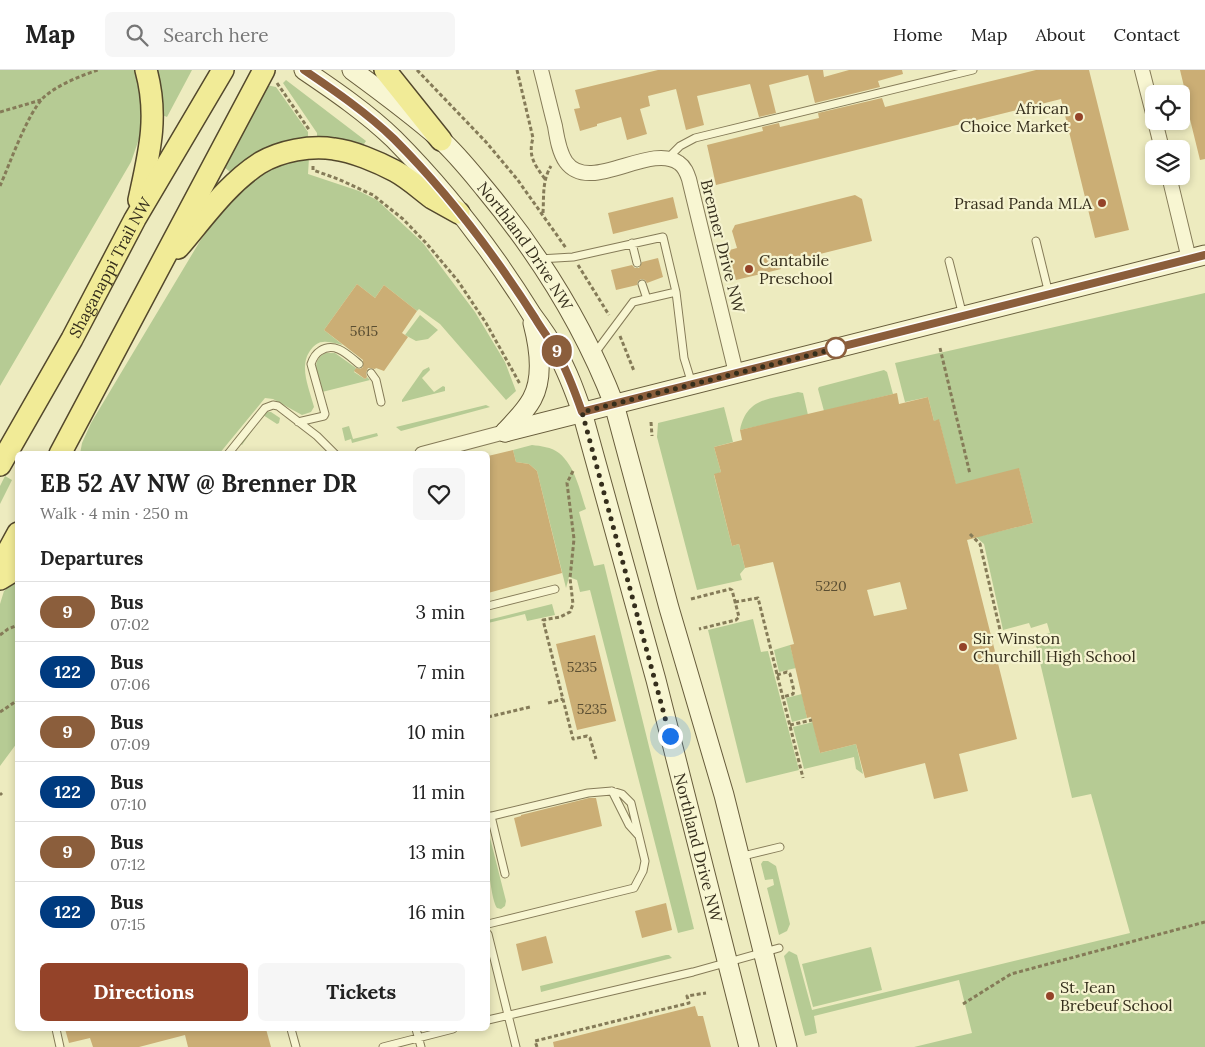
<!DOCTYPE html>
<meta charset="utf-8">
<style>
:root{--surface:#fff;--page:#f6f6f6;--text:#222;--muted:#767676;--line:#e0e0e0;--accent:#944329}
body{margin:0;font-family:Lora,serif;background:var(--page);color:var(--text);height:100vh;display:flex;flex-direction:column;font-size:19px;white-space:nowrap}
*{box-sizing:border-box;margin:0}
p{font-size:16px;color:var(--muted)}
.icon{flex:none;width:28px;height:28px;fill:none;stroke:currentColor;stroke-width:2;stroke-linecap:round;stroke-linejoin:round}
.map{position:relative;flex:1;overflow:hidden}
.drawer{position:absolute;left:15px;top:381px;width:475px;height:580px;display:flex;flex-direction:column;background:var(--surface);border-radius:8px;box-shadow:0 2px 8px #0003}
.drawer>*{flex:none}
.badge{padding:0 10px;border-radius:16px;font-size:18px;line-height:32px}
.controls{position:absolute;left:1145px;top:15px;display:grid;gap:10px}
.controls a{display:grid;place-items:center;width:45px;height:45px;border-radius:8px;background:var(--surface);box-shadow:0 2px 8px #0003;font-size:25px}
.you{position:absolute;width:25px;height:25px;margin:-12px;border:4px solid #fff;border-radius:50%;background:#1a73e8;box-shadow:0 0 0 8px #1a73e833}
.map>.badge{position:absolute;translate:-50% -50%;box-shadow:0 0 0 2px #fff}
h2{padding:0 25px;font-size:19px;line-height:45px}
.round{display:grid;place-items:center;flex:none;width:52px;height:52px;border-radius:8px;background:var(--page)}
.summary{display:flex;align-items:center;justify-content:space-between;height:85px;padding:0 25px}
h1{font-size:24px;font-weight:800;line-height:38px}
.button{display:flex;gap:10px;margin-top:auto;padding:10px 25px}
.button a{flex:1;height:58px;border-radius:8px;background:var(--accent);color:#fff;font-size:20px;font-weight:800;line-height:58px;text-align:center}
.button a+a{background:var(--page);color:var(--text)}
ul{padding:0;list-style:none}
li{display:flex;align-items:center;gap:15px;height:60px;padding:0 25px;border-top:1px solid var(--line)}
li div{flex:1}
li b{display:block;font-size:19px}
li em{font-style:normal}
li .badge{min-width:55px;font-weight:700;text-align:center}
header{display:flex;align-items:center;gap:30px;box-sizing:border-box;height:70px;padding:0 25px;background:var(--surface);border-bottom:1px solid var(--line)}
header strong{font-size:24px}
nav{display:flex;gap:28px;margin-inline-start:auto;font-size:18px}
.search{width:350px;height:45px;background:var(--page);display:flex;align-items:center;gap:12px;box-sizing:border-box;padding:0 18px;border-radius:8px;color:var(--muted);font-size:19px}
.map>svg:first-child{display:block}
.green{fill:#b6cb94}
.building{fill:#cbae75;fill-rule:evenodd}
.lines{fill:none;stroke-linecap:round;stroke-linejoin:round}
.lane-casing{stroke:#857b58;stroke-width:9}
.street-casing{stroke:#857b58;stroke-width:16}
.secondary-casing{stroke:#675c3b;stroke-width:21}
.primary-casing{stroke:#53482c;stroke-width:24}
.path{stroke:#857b58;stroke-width:3;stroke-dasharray:4 2.5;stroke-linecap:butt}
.lane{stroke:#f8f6d2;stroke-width:7}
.street{stroke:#f8f6d2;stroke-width:14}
.secondary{stroke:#f8f6d2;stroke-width:19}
.primary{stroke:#f1eb97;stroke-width:21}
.line-casing{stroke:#fff;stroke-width:11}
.line{stroke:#8b5e3c;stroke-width:8}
.walk{stroke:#352e1c;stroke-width:5;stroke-dasharray:0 9}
.poi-dot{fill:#944329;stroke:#f5f3cf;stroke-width:2}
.stop-dot{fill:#fff;stroke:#8b5e3c;stroke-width:2.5}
.labels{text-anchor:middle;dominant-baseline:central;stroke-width:4.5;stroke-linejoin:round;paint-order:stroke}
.number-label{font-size:14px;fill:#5a4e32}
.poi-label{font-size:16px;fill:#352e1c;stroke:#f5f3cf;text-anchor:start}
.street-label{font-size:16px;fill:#352e1c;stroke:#f5f3cf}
</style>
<header>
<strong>Map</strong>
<div class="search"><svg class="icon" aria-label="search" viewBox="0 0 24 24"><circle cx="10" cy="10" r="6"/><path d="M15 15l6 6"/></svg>Search here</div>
<nav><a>Home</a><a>Map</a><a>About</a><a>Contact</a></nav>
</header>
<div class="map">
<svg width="1205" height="977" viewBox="0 0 1205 977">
<rect width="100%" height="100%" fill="#edebbf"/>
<path class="green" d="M0,0H136L144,30L140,66L131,92L0,316Z
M154,0H192L167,47L160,44Z
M286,10L366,71L362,77L317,68V63L283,13Z
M266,15L276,17L308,62V68L275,75L250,86L230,102L224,97Z
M309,88L308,104L359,121L377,130L423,173L475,242L505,292L516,321L506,330L440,254L419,239L417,241L384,215L375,228L357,214L324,260L343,275C337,274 329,271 323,272C319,272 316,274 313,277C297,294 309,317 314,337L311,342L302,345L273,329L265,328L219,384H80L82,373L91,353L200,171C222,139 247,102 286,91C293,89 302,89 309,88Z
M1205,223V977H914L972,963L959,910L814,946L817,963L805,966L784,886L789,881L797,885L812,940L1130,863L1091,724L1072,728L1034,567L1050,563L1047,553L1031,558L1029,553L1003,560L984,474L976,467L1033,453L1019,399L958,423L939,350L934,351L928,327L905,332L895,293Z
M420,245L438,260L428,269L416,271L405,265Z
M326,283H335L356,298L354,302L365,309L367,307L370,310L322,322C318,308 309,290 326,283Z
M429,297L430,300L422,308L434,322L443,316L445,317V321L402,332V330L423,300Z
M884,300L887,302L893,324L824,341L818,319L819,317Z
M798,322L803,323L808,345L740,360C747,327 769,330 798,322Z
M486,335L490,337L401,361L396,357Z
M724,337L733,372L714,377L721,402L714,405L732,476L739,474L745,498L740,504L742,510L697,520L657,367L658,353Z
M265,342H271L280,348L279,353L277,354L263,345L242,375L239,373Z
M349,356L353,369L377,363L378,366L352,373L351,369L345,371L342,358Z
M532,375C541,376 551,377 559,383C575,396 580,421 586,439L579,442L594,496L604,494L694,859L678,863L590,520L580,522L577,510L569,507L566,518L537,401L529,394L516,392L513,380Z
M5,406L12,410L0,434V416Z
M17,510V673L0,696V534L4,521Z
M552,534L555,545L527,551L525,544L488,553V550Z
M753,549L761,582L768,581L799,700L746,713L708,560Z
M790,575L796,598L779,602L774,580Z
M802,624L807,648L792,652L786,628Z
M813,652L820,683L856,674L863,704L856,699L854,687L804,699L793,657Z
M488,760L506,831L505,836L501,839L497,838C490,829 485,768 488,760Z
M763,791H768L776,796L790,854L787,861L779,865L767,818L774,815L773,809L765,810L761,794Z
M871,877L882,920L813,937L802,894Z
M666,885H669L672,888L541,922L540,916Z"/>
<path class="building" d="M658,0H823L824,7L849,0H902L903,4L878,11L880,17L815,33L808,5L769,15L776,43L759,47L750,14L697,26L704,55L686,60L676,19L648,26L650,36L640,39L647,64L627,70L621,47L597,54V56L580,61L574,39L580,38L575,20Z
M1036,0H1089L1129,160L1095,168L1061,29L716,115L707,75L763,61L762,57L779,53L780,57L819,48L818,43L882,28L885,37Z
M1180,0H1205V89L1200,90L1186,33H1188Z
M855,125L862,129L872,171L780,194L781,199L736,210L734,205L732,206L726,181L737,178L732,161L735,155Z
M673,127L678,148L613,164L608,143Z
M658,188L663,207L647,213L645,210L641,209L638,211L637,215L616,220L611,200L632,195L635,198H639L642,192Z
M357,214L375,228L384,215L417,241L402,263L408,267L384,301L376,298L375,299L368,298L366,303L367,307L365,309L354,301L356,298L360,299L363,297V290L324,260Z
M897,323L899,334L928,327L934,351L939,349L956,414L1019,398L1033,453L967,470L1017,669L959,684L968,721L934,729L925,693L865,708L856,674L820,683L811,647L807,648L790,575L794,574L773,492L745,498L739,474L732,476L714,404L721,402L714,377L742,370L740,360ZM900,512L907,539L874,546L867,520Z
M513,380L516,392L529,394L537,401L562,503L488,523V386Z
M595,565L616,651L577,660L556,574Z
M589,728H596L602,756L521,777L514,748L521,746V745Z
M666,833L672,860L642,868L635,841Z
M546,866L553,893L522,901L516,874Z
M695,936L698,946H703L711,977H554L553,972Z
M65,959H266L271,977H188L185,965L139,977H93L90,968L69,973Z"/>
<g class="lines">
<defs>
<path id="lane" d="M668,88L680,76L695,68L973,0
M1036,171L1049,224
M632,173L637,193
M539,189L573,187L663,167L676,222L684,288L692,314
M949,191L963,246
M642,214L647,229
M595,283L633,232L676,222
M371,303L376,310L381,332
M298,352L324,346L325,344L311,294C313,288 315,284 320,281C335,271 348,285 359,294
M228,384L265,338L273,335L278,336L317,366L335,384
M488,536L555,519
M491,746L505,804
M488,747L588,723L612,721L629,755L638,765
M739,787L780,777
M488,854L634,818L643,801L645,791L631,733L622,724L612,721
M488,864L516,977
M488,950L693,902L779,878
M56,959L60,977
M291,959L296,977
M416,959L421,977
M383,977L453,959"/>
<path id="street" d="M541,0C546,19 550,37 555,56C557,68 559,82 566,92C590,125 650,72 679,93C685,97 687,103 689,109L736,303
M1142,0L1154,47
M1155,51L1162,79
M1169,106L1189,189
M422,384L505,362"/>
<g id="secondary">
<path id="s1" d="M304,0C335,21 367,43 394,69C447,122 493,182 532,245C541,257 550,270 557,283C568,302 575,322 582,342L656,610L749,977"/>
<path id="s2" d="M352,0C382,22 412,44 439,68C456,83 471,102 485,119C539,184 584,256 614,334L669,538L724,725L787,977"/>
<path d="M505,362L1205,185"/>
<path d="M505,362C514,352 525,342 532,329C544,307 539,276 533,253"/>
</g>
<g id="primary">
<path d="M385,0L441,70"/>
<path d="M139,130C149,84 159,47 146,0"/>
<path d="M178,178C203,149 227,114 260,93C280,81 311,75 334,79C352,81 378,92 395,101C408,108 420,119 432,128C441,133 450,138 459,143"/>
<path d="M60,384L264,0"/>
<path id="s3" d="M0,395L72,269L135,149L223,0"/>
<path d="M0,496L18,463"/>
<path d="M0,509L18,498"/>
</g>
</defs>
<use href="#lane" class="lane-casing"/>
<use href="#street" class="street-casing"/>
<use href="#secondary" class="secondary-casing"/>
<use href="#primary" class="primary-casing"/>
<path class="path" d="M417,0L486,72L517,109L566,178
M517,0L533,68C528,86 534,94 545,109
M277,13L310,61
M0,42L41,30
M313,96V100L338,109L373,125L403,149L427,174L458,211L486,253L520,314
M0,116C10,93 27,45 43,28C57,15 80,6 98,0
M543,143C544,126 542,111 551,96
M578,195L609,245
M620,266L634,301
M940,278L970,404
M651,352L652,366
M573,401L567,413L574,469L570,508L573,534L570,542L560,547L543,550L573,669L587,666L590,668L596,689
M970,464L980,474L1000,560
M691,529L730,519L732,520L739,547L736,550L699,559
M735,532L758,528L803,708
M0,565L8,559L18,555
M777,605L787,602L790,604L794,621L793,624L783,627
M548,633L563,629
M0,642L18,630
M488,647L530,637
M790,655L812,650
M0,723L2,725
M963,934L1011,904L1205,852
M537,977L535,971L689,933L687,926L706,923"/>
<use href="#lane" class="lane"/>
<use href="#street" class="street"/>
<use href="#secondary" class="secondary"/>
<use href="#primary" class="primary"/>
</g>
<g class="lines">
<defs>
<path id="line" d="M304,0C335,21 367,43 394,69C448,123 494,184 535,248C542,260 551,271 557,283C568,302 575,322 582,342L1205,185"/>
</defs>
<use href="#line" class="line-casing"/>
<use href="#line" class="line"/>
<path class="walk" d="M670,666L582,342L838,278H836"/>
</g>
<g class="poi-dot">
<circle cx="1079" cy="47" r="5"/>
<circle cx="1102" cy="133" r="5"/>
<circle cx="749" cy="199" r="5"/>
<circle cx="963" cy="577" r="5"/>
<circle cx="1050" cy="926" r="5"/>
</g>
<circle class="stop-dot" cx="836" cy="278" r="10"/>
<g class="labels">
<g class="number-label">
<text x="364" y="261">5615</text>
<text x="831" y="516">5220</text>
<text x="582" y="597">5235</text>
<text x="592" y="639">5235</text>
</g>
<g class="poi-label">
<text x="1069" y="38" text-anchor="end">African<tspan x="1069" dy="18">Choice Market</tspan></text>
<text x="1092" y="133" text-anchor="end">Prasad Panda MLA</text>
<text x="759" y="190">Cantabile<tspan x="759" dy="18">Preschool</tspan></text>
<text x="973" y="568">Sir Winston<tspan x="973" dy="18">Churchill High School</tspan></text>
<text x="1060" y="917">St. Jean<tspan x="1060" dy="18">Brebeuf School</tspan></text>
</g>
<g class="street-label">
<text stroke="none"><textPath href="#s2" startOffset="249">Northland Drive NW</textPath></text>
<text transform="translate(723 176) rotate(76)">Brenner Drive NW</text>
<text stroke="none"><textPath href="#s3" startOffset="226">Shaganappi Trail NW</textPath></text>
<text stroke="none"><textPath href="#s1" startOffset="898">Northland Drive NW</textPath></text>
</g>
</g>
</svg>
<div class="controls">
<a><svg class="icon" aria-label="locate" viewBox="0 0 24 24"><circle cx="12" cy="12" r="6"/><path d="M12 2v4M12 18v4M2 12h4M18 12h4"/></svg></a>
<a><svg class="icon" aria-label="layers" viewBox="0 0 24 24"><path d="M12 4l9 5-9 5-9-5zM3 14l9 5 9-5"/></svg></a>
</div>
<div class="you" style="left:670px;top:666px"></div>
<b class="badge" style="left:557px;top:281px;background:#8b5e3c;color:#fff">9</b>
<section class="drawer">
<div class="summary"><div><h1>EB 52 AV NW @ Brenner DR</h1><p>Walk · 4 min · 250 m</p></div><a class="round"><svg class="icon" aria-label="heart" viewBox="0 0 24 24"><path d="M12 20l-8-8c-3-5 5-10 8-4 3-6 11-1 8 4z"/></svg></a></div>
<h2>Departures</h2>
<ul>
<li><span class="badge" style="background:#8b5e3c;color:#fff">9</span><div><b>Bus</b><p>07:02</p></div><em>3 min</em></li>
<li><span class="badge" style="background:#003b80;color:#fff">122</span><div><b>Bus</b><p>07:06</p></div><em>7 min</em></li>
<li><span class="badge" style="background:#8b5e3c;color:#fff">9</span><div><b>Bus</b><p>07:09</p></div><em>10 min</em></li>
<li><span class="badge" style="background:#003b80;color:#fff">122</span><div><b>Bus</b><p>07:10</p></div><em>11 min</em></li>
<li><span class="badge" style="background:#8b5e3c;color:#fff">9</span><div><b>Bus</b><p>07:12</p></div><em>13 min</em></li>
<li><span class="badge" style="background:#003b80;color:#fff">122</span><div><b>Bus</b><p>07:15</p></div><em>16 min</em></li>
</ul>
<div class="button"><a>Directions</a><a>Tickets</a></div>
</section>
</div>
